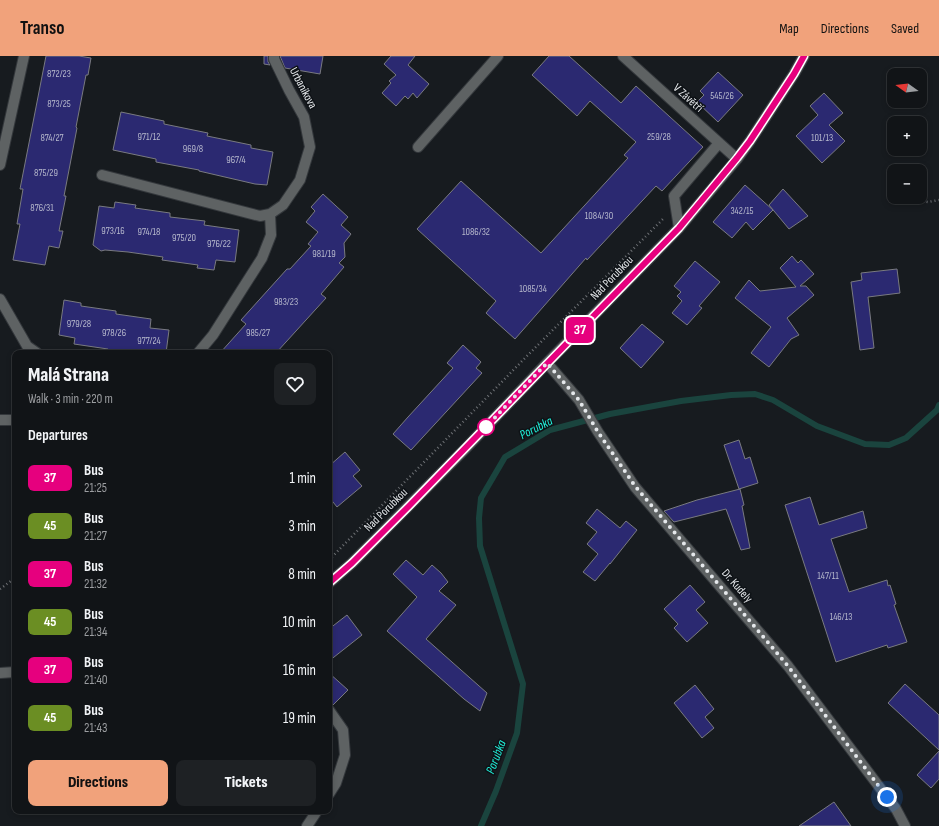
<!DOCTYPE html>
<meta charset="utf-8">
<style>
:root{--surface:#111417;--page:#1e2124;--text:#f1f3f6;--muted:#9c9ea1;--line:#303336;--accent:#f1a27b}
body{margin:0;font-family:"Sofia Sans Condensed",sans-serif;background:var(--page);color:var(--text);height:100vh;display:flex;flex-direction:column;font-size:15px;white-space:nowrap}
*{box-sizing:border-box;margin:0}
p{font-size:13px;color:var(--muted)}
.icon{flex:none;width:22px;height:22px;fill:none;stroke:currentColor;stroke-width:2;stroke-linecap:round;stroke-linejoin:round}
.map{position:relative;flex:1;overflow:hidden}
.sheet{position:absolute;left:12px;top:294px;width:320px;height:464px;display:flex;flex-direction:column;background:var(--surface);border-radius:8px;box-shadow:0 2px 6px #0003,0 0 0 1px var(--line)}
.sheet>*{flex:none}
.badge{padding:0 8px;border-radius:6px;font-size:14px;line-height:26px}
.needle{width:26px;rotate:284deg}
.buttons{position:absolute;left:887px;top:12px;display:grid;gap:8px}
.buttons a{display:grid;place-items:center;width:40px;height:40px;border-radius:8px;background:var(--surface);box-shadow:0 2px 6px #0003,0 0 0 1px var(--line);font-size:20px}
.you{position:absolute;width:20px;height:20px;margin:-10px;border:3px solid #fff;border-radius:50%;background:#1a73e8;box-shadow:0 0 0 6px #1a73e833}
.map>.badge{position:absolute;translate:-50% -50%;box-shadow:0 0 0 2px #fff}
h2{padding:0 16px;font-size:15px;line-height:36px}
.round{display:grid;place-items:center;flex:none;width:42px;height:42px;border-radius:8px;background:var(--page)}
.headline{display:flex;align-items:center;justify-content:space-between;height:68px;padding:0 16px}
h1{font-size:19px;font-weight:800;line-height:30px}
.primary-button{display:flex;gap:8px;margin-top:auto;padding:8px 16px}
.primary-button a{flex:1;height:46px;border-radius:8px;background:var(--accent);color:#111;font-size:16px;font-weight:800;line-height:46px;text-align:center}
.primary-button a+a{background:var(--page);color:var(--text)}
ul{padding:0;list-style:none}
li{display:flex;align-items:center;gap:12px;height:48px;padding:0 16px}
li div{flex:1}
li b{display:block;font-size:15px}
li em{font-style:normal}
li .badge{min-width:44px;font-weight:700;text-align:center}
header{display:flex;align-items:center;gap:24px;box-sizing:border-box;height:56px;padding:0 20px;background:var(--accent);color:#111}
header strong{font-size:19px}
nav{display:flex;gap:22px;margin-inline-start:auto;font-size:14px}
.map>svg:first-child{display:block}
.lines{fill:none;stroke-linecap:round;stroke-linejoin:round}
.stream{stroke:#1a443e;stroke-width:6}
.building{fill:#2b2971;stroke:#797a80}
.street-casing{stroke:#34383c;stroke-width:12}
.path{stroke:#6f7276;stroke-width:2.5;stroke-dasharray:1 3;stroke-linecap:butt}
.street{stroke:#5e6263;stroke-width:10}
.line-casing{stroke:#fff;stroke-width:9}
.line{stroke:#e6007e;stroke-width:6}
.walk{stroke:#e5e8eb;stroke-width:4;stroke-dasharray:0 7.2}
.stop-dot{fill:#fff;stroke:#e6007e;stroke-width:2}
.labels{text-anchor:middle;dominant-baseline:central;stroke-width:3;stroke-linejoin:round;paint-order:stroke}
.number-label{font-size:10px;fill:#b6b8cc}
.street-label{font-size:12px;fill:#e5e8eb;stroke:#0e1216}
.water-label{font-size:13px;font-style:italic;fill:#21f2db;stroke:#0e1216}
</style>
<header>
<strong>Transo</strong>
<nav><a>Map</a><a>Directions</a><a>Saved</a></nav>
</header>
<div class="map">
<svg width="939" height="770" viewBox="0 0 939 770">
<rect width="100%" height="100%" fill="#171b1f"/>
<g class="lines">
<path class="stream" d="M481,770L496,735L517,677L523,628L480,490L479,462L481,442L505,401L550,374L610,358L681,345L731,339L755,338L773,344L817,370L865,388L889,389L906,382L937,354L939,349"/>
</g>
<path class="building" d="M46,0H79L91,2L88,19H86L76,71L77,72L64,140H66L59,175H63L59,192L49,190L45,209L13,204L20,168H17L23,133H20Z
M264,0H268V6L270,9L264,8Z
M280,0H323L320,18L285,12Z
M391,0H415L408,9L429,28L417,42L413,37L408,43L405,40L396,50L382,37L391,27L389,25L396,19L384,8Z
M549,0H569L621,47L636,30L703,91L662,135L656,130L587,204L586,202L515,283L486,257L496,245L417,173L461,125L541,197L628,102L624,99L636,86L590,45L577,60L532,19Z
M718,16L743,39L718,66L697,46L704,39L700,35Z
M824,37L843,57L829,69L845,85L822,107L796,80L818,59L810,50Z
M121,56L164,65V68L208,77L207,80L251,89V92L273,96L267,129L255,128L199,115V114L156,106V103L113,94Z
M745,129L773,154L753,174L746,166L732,182L713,166Z
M783,133L808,160L789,173L769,149Z
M323,138L348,161L341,169L351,178L344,187L345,201L339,207L344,211L321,238L326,242L276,297H220L246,268L241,264L287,213H290L311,190L308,188L318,176L306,166L315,155L311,151Z
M115,146L136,149L135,152L170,157V161L205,165L204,169L239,174L235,206L216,204L214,214L197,212L198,209L162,204L163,201L128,196L105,194L101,195L93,189L99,150L114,152Z
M792,200L798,207L801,204L814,218L800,230H806L814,239L787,262L799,279L791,283L769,311L751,297L771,271L735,242L749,224L760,235L796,231L780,212Z
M695,205L720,226L699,250L702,252L687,269L672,257L682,245L677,240L681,236L674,230Z
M897,213L900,237L868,241L874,292L860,294L851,226L862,224L861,217Z
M64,244L81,247V250L116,255V258L151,263L150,272L169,274L166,297H107L108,293L74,288L75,282L59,279Z
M642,268L664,286L641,312L620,292Z
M463,289L481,306L476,312L482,317L411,394L393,378L408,361L453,312L447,307Z
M739,384L745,403L750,401L758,427L739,433L724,389Z
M345,396L360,414L353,420L362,430L337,451L329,441V410Z
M740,433L744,449L742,450L750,492L741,494L726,453L674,466L664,455L697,444Z
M810,441L819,469L863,455L867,472L831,483L849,536L887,524L888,530L890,529L896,548L894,549L907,586L888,592L887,589L836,606L785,449Z
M597,453L620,472L626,465L637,474L610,508V507L595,525L583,516L598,498L587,488L597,476L586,467Z
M406,504L423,519L432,509L441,517L448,526L439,535L456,549L426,583L487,637L480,655L464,643L387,575L417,541L393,518Z
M690,529L705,546L696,554L708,567L687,586L674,572L678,568L664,553Z
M347,559L362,579L329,605V573Z
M329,617L348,634L333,649L329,648Z
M905,628L939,659V694L888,647Z
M695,629L714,653L705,661L714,672L702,682L674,647Z
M939,695V723L931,732L917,719Z
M834,746L851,770H799Z"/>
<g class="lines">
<defs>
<path id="street" d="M623,0L737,103
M418,91L498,0
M0,109L24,0
M102,119L260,160L270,158
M679,172L674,140L719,87
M0,243L27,290L37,297
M198,297L213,279L262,202L271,179L270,158L283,149L300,124L310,91L304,61L289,34L274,3V0
M547,307L579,344L598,376L635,431L788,610L896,753L905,770
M0,364H15
M329,527L352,507L464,394L547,307L679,172L737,103L750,85L794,18L804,0
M0,617L15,616
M329,654L343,674L345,699L336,727L329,738
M307,770L317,755"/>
</defs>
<use href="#street" class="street-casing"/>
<path class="path" d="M899,141L928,146L939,144
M329,504L526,301L663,163
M0,533L15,522"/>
<use href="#street" class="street"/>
</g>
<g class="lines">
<defs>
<path id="line" d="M329,527L352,507L409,450L679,172L737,102L750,85L794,18L804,0"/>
</defs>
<use href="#line" class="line-casing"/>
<use href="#line" class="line"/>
<path class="walk" d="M486,371L483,374L547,307L579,344L598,376L635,430L788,610L887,741"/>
</g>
<circle class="stop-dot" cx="486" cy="371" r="8"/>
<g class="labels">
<g class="number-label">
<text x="59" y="18">872/23</text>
<text x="722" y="40">545/26</text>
<text x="59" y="48">873/25</text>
<text x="149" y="81">971/12</text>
<text x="659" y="81">259/28</text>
<text x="52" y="82">874/27</text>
<text x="822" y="82">101/13</text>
<text x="193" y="93">969/8</text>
<text x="236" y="104">967/4</text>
<text x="46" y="117">875/29</text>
<text x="42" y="152">876/31</text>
<text x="742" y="155">342/15</text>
<text x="599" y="160">1084/30</text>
<text x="113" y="175">973/16</text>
<text x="149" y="176">974/18</text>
<text x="476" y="176">1086/32</text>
<text x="184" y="182">975/20</text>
<text x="219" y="188">976/22</text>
<text x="324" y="198">981/19</text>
<text x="533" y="233">1085/34</text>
<text x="286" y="246">983/23</text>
<text x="79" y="268">979/28</text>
<text x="114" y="277">978/26</text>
<text x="258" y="277">985/27</text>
<text x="149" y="285">977/24</text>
<text x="828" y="520">147/11</text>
<text x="841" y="561">146/13</text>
</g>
<g class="street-label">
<text transform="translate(303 32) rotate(62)">Urbaníkova</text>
<text transform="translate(688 42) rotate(42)">V Závětří</text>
<text transform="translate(612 222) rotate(-46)">Nad Porubkou</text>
<text transform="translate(386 454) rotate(-45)">Nad Porubkou</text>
<text transform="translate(737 530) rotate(49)">Dr. Kudely</text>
</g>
<g class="water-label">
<text transform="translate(536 372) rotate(-27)">Porubka</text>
<text transform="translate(496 701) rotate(-69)">Porubka</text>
</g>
</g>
</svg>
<div class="buttons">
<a><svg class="needle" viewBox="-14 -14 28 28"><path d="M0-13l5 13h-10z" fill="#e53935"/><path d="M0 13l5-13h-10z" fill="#9c9ea1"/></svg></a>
<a>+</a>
<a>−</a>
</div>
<div class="you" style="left:887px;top:741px"></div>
<b class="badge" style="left:580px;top:274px;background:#e6007e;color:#fff">37</b>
<section class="sheet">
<div class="headline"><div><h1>Malá Strana</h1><p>Walk · 3 min · 220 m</p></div><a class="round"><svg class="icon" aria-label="heart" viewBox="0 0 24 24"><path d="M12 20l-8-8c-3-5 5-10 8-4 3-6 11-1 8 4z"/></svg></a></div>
<h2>Departures</h2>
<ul>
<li><span class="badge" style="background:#e6007e;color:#fff">37</span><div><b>Bus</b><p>21:25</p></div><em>1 min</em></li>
<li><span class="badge" style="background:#6b8e23;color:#fff">45</span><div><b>Bus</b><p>21:27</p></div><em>3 min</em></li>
<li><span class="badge" style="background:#e6007e;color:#fff">37</span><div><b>Bus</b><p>21:32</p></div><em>8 min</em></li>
<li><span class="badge" style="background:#6b8e23;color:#fff">45</span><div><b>Bus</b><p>21:34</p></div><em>10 min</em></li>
<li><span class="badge" style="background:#e6007e;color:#fff">37</span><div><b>Bus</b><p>21:40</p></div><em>16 min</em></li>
<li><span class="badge" style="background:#6b8e23;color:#fff">45</span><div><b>Bus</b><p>21:43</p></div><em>19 min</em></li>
</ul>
<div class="primary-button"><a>Directions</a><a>Tickets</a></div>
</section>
</div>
